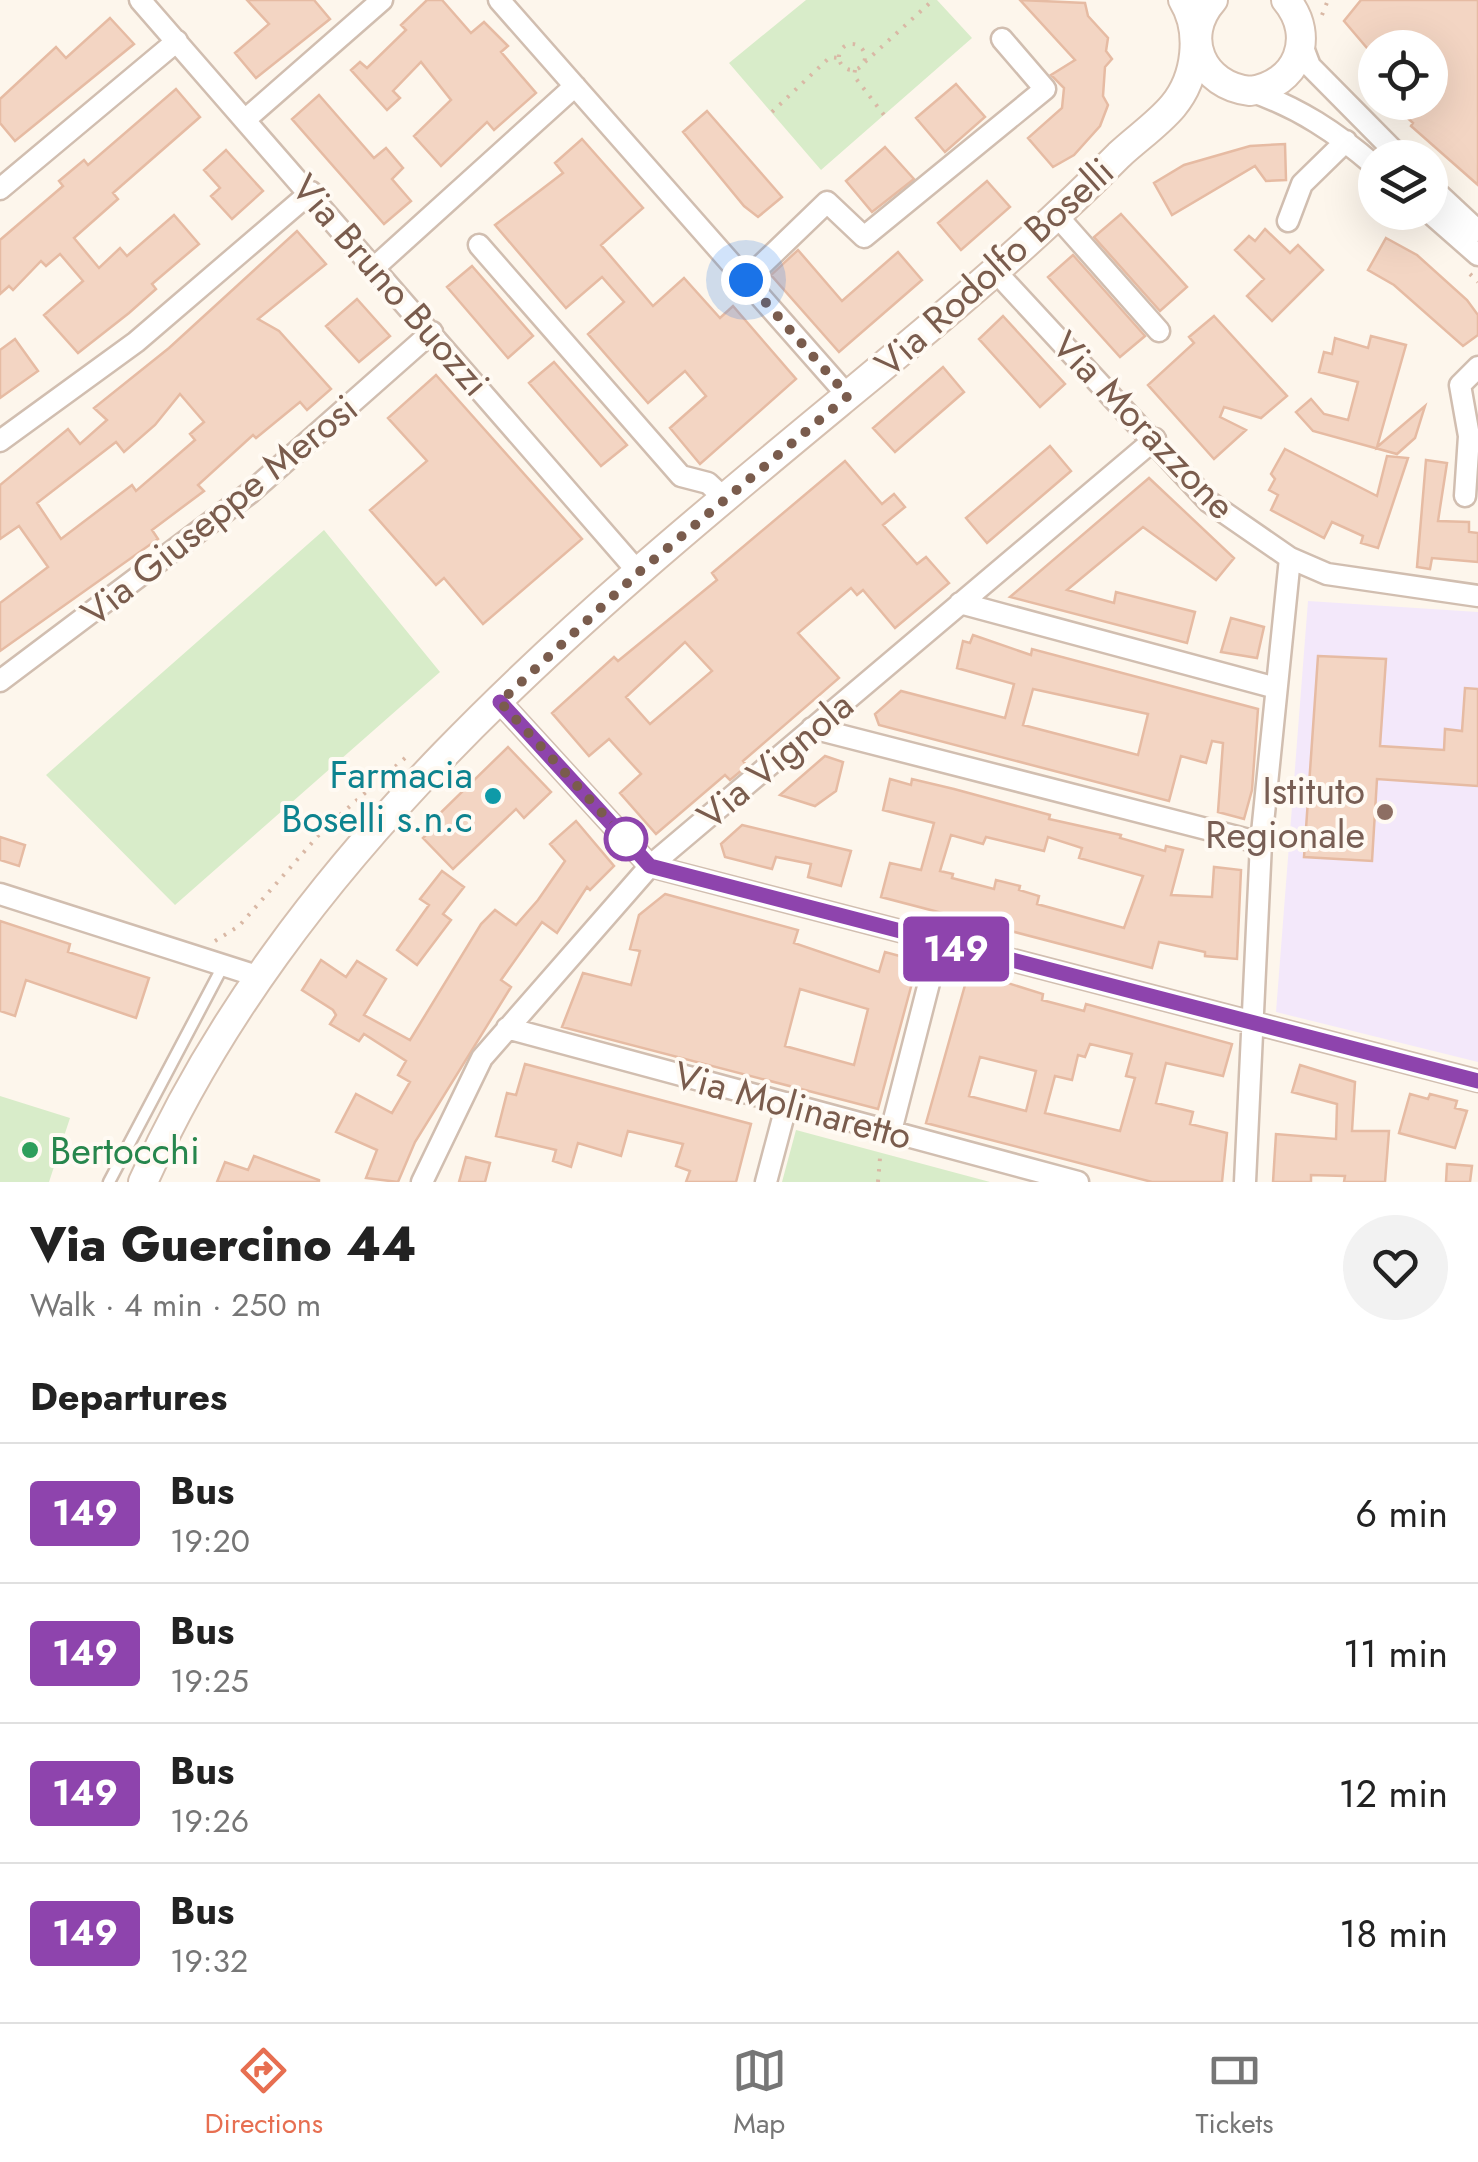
<!DOCTYPE html>
<meta charset="utf-8">
<style>
:root{--surface:#fff;--page:#f2f2f2;--text:#222;--muted:#767676;--line:#e0e0e0;--accent:#e76f51}
body{margin:0;font-family:Jost,sans-serif;background:var(--page);color:var(--text);height:100vh;display:flex;flex-direction:column;font-size:38px;white-space:nowrap}
*{box-sizing:border-box;margin:0}
p{font-size:32px;color:var(--muted)}
.icon{flex:none;width:55px;height:55px;fill:none;stroke:currentColor;stroke-width:2;stroke-linecap:round;stroke-linejoin:round}
.map{position:relative;height:1182px;overflow:hidden}
.drawer{display:flex;flex-direction:column;background:var(--surface);flex:1}
.drawer>*{flex:none}
.badge{padding:0 20px;border-radius:8px;font-size:35px;line-height:65px}
.buttons{position:absolute;left:1358px;top:30px;display:grid;gap:20px}
.buttons a{display:grid;place-items:center;width:90px;height:90px;border-radius:50%;background:var(--surface);box-shadow:0 10px 40px #0002;font-size:50px}
.you{position:absolute;width:50px;height:50px;margin:-25px;border:8px solid #fff;border-radius:50%;background:#1a73e8;box-shadow:0 0 0 15px #1a73e833}
.map>.badge{position:absolute;translate:-50% -50%;box-shadow:0 0 0 5px #fff}
h2{padding:0 30px;font-size:38px;line-height:90px}
.round{display:grid;place-items:center;flex:none;width:105px;height:105px;border-radius:52px;background:var(--page)}
.headline{display:flex;align-items:center;justify-content:space-between;height:170px;padding:0 30px}
h1{font-size:48px;font-weight:800;line-height:75px}
ul{padding:0;list-style:none}
li{display:flex;align-items:center;gap:30px;height:140px;padding:0 30px;border-top:2px solid var(--line)}
li div{flex:1}
li b{display:block;font-size:38px}
li em{font-style:normal}
li .badge{min-width:110px;font-weight:700;text-align:center}
.menu{display:flex;justify-content:space-around;align-items:center;height:140px;border-top:2px solid var(--line);background:var(--surface);font-size:28px;color:var(--muted)}
.menu a{display:grid;justify-items:center;gap:5px}
.menu .active{color:var(--accent)}
.map>svg:first-child{display:block}
.education{fill:#f3e8fa}
.green{fill:#d8ecc9}
.building{fill:#f3d5c3;stroke:#e6bba3;stroke-width:2.5;fill-rule:evenodd}
.lines{fill:none;stroke-linecap:round;stroke-linejoin:round}
.lane-casing{stroke:#d1beb0;stroke-width:15}
.street-casing{stroke:#d1beb0;stroke-width:25}
.secondary-casing{stroke:#d6c0b0;stroke-width:32}
.path{stroke:#d9b8a5;stroke-width:4;stroke-dasharray:2.5 8;stroke-linecap:butt}
.lane{stroke:#fff;stroke-width:10}
.street{stroke:#fff;stroke-width:20}
.secondary{stroke:#fff;stroke-width:28}
.line-casing{stroke:#fff;stroke-width:22}
.line{stroke:#8e44ad;stroke-width:15}
.walk{stroke:#7a5c4d;stroke-width:10;stroke-dasharray:0 18}
.culture-dot{fill:#0f9aa8;stroke:#fffaf3;stroke-width:4}
.education-dot{fill:#8d6e63;stroke:#fffaf3;stroke-width:4}
.stop-dot{fill:#fff;stroke:#8e44ad;stroke-width:5}
.leisure-dot{fill:#2e9e5b;stroke:#fffaf3;stroke-width:4}
.labels{text-anchor:middle;dominant-baseline:central;stroke-width:8;stroke-linejoin:round;paint-order:stroke}
.street-label{font-size:38px;fill:#7a5c4d;stroke:#fffaf3}
.culture-label{font-size:38px;fill:#0d838f;stroke:#fffaf3;text-anchor:end}
.education-label{font-size:38px;fill:#785e54;stroke:#fffaf3;text-anchor:end}
.leisure-label{font-size:38px;fill:#27864d;stroke:#fffaf3;text-anchor:start}
</style>
<div class="map">
<svg width="1478" height="1182" viewBox="0 0 1478 1182">
<rect width="100%" height="100%" fill="#fdf6ec"/>
<path class="education" d="M1308,601L1478,612V1062L1276,1012Z"/>
<path class="green" d="M806,0H937L972,38L821,170L729,63Z
M324,530L440,672L175,905L46,775Z
M0,1096L70,1118L49,1182H0Z
M796,1130L990,1182H782Z"/>
<path class="building" d="M247,0H314L330,19L256,78L235,53L269,24Z
M427,0H442L471,33L484,22L508,46L501,52L536,93L494,130L487,122L441,166L414,136L451,100L421,62L393,91L400,98L387,110L351,70L360,62L367,68L406,30L401,25Z
M1020,0L1085,3L1088,16L1108,38L1106,51L1112,59L1105,67L1103,96L1108,105L1100,126L1074,155L1053,167L1028,138L1062,108L1064,88L1051,75L1075,60Z
M1361,0H1478V185L1411,126L1413,123L1391,102H1430V48H1367L1344,21Z
M110,18L134,44L15,141L0,123V99L56,47L66,58Z
M956,84L985,117L945,152L916,118Z
M176,89L200,117L113,193L118,199L74,238L99,268L120,248L127,256L174,215L199,244L152,284L156,289L129,313L78,353L44,315L83,281L60,254L46,266L41,261L13,290L9,286L0,294V240L63,186L59,181L84,160L88,165Z
M319,95L374,158L386,148L403,168L392,179L411,201L384,224L292,119Z
M707,111L782,197L758,217L744,206L683,132Z
M582,139L643,208L601,245L653,306L684,278L720,318L733,306L796,379L700,464L670,428L706,396L685,371L648,403L588,334L624,302L602,277L566,308L495,225L563,173L555,163Z
M1285,144L1286,180L1266,181L1255,166L1172,215L1154,183L1184,165L1250,146Z
M885,147L914,179L872,212L846,181Z
M226,150L263,191L232,219L211,196L220,188L204,170Z
M987,181L1010,207L961,250L938,223Z
M1121,214L1187,287L1160,311L1094,237Z
M1265,229L1290,253L1298,245L1323,270L1272,321L1247,296L1264,279L1235,250L1249,236L1255,241Z
M297,231L326,264L258,319L279,331L331,389L307,410L300,402L256,438L253,435L198,485L204,491L152,530L158,539L0,651V603L48,567L19,526L0,539V485L68,429L80,444L107,420L94,408L169,348ZM180,394L204,422L190,434L195,440L136,491L132,485L61,539L37,503L116,442L124,452L155,425Z
M1386,238L1417,255L1467,300L1478,315V335L1463,346L1394,285L1368,270Z
M798,250L842,301L898,252L922,280L839,352L771,275Z
M1073,255L1145,336L1120,357L1048,277Z
M472,266L533,336L508,358L447,287Z
M357,299L390,336L359,362L326,326Z
M1003,316L1065,384L1040,407L979,339Z
M1214,316L1287,396L1261,418L1224,407L1220,417L1246,430L1214,459L1148,385L1194,343L1189,337Z
M1371,336L1406,345L1377,447L1425,406L1415,438L1397,454L1313,431L1296,412L1311,399L1324,414L1348,420L1358,382L1319,372L1324,352L1332,354L1335,338L1368,348Z
M15,339L38,371L0,398V350Z
M554,362L627,445L601,466L529,383Z
M943,367L964,392L895,452L873,428Z
M436,375L582,539L483,624L444,578L436,585L370,510L427,461L388,418Z
M1050,446L1071,471L987,543L966,518Z
M1285,449L1377,496L1387,456L1408,458L1378,548L1361,543L1363,536L1332,522L1324,538L1271,510L1278,495L1269,490L1275,479L1271,474Z
M1426,460L1447,463L1438,521L1469,522V532L1478,533V562L1432,558L1430,569L1417,567Z
M845,461L882,504L894,494L905,507L883,525L917,564L926,557L949,583L895,628L863,590L857,595L851,588L798,633L839,678L743,761L747,766L730,780L725,775L656,834L620,793L641,774L609,739L589,756L552,713L614,657L618,661L717,580L712,573ZM685,642L712,671L650,724L626,697Z
M1149,478L1234,558L1216,580L1143,527L1067,590L1114,603L1116,592L1195,612L1187,643L1010,597Z
M1231,618L1264,627L1257,658L1221,652Z
M973,635L1031,655L1032,649L1258,709L1252,790L1244,819L1218,812L1223,743L1212,741L1206,763L1181,756L1169,801L879,725L875,714L901,691L1005,718L1014,684L957,668L963,641L970,643ZM1033,689L1148,714L1138,755L1023,725Z
M1318,656L1386,659L1380,746L1444,750L1445,729L1462,731L1465,688L1478,689V786L1377,779L1372,861L1304,857Z
M508,747L551,792L524,818L516,809L453,869L423,838L431,830L427,826Z
M825,756L843,762L836,791L815,806L780,795Z
M890,779L911,785L912,779L954,789L1050,815L1049,819L1121,835L1120,838L1165,851L1166,846L1183,850L1171,895L1212,897L1214,867L1241,870L1237,959L1205,956V952L1159,942L1152,968L881,897L890,863L921,870L934,823L883,810ZM951,835L983,844L986,837L1044,851L1048,837L1082,848L1079,858L1143,876L1124,928L1037,904L1039,896L1019,890L1020,886L996,880L994,889L952,878L953,874L940,871Z
M576,821L614,866L590,890L587,887L557,933L542,922L501,980L511,987L415,1142L398,1182L366,1178L377,1150L336,1132L356,1094L392,1113L410,1082L398,1075L406,1061L364,1034L359,1041L330,1024L336,1015L333,1010L302,990L321,960L346,977L357,961L386,979L364,1015L410,1040L481,924L495,910L516,925L538,900L565,861L550,844Z
M742,825L851,851L841,886L808,877L811,864L776,857L772,869L725,857L721,844Z
M0,837L25,845L19,866L0,860Z
M442,871L464,887L443,914L451,920L417,965L397,950L429,905L420,899Z
M665,894L798,930L794,943L879,972L885,952L918,961L878,1109L562,1027L583,973L631,985L640,951L630,949L639,915ZM800,989L868,1009L854,1065L785,1046Z
M0,921L70,944L68,952L149,978L136,1018L26,980L15,1016L0,1011Z
M969,971L1043,994L1042,1000L1084,1011L1086,1004L1232,1044L1223,1076L1166,1063L1156,1103L1193,1112L1190,1124L1227,1133L1222,1182H1152L926,1123ZM1090,1044L1132,1054L1126,1076L1135,1078L1120,1131L1045,1113L1055,1076L1072,1080L1078,1055L1085,1057ZM980,1057L1036,1071L1026,1111L969,1096Z
M525,1064L751,1124L736,1182H686L690,1171L676,1166L683,1144L628,1131L621,1156L578,1143L571,1167L553,1161L556,1150L496,1136L507,1093L516,1095Z
M1300,1065L1355,1082L1352,1131H1389L1385,1182H1344L1345,1176L1311,1175V1182H1273L1276,1134L1336,1139L1337,1104L1292,1092Z
M1410,1094L1428,1099L1430,1094L1457,1101L1455,1108L1467,1111L1455,1148L1399,1133Z
M254,1156L319,1180V1182H217L225,1162L248,1170Z
M466,1157L490,1163L485,1182H459Z
M1447,1164L1472,1166L1470,1182H1446Z"/>
<g class="lines">
<defs>
<path id="lane" d="M109,1182L223,966"/>
<path id="street" d="M140,0L639,573
M499,0L848,396
M1302,45L1310,66L1401,158
M1250,91C1298,107 1337,133 1375,166
M246,119L382,0
M1430,186L1478,231
M0,189L177,41
M1429,212L1478,255
M1058,217L1159,331
M1288,221L1302,184L1346,141
M479,245L681,476L708,483L725,499
M376,266L575,86
M997,273L1209,502L1290,558L1327,574L1478,596
M746,280L827,202L864,237L1045,89L1002,39
M0,441L136,342L311,192
M1465,496L1469,436L1460,385L1478,367
M960,603L1276,688
M0,681L251,492L432,332
M500,702L650,866L1478,1081
M812,728L1261,843
M0,894L260,977
M507,1028L1078,1182
M891,1131L939,944
M422,1182L482,1058L650,866L1155,439
M766,1182L787,1103
M1245,1182L1261,843L1290,558"/>
<path id="secondary" d="M1213,0C1180,37 1202,86 1250,91C1297,85 1317,37 1286,0
M143,1182C290,853 581,616 852,392C944,316 1035,240 1119,155C1136,139 1158,124 1173,106C1197,77 1202,31 1183,0"/>
</defs>
<use href="#lane" class="lane-casing"/>
<use href="#street" class="street-casing"/>
<use href="#secondary" class="secondary-casing"/>
<path class="path" d="M1322,15L1328,0
M839 57a13 13 0 1 1 26 0a13 13 0 1 1-26 0Z
M865,62L933,0
M855,70L854,76L884,115
M772,112L830,57L839,58
M1470,274L1478,282
M215,941L239,926L325,828L405,758
M878,1182L880,1158"/>
<use href="#lane" class="lane"/>
<use href="#street" class="street"/>
<use href="#secondary" class="secondary"/>
</g>
<g class="lines">
<defs>
<path id="line" d="M500,702L650,866L1478,1081"/>
</defs>
<use href="#line" class="line-casing"/>
<use href="#line" class="line"/>
<path class="walk" d="M626,839L500,702L638,573L848,396L746,280"/>
</g>
<circle class="culture-dot" cx="493" cy="796" r="10"/>
<circle class="education-dot" cx="1385" cy="812" r="10"/>
<circle class="stop-dot" cx="626" cy="839" r="20"/>
<circle class="leisure-dot" cx="30" cy="1150" r="10"/>
<g class="labels">
<g class="street-label">
<text transform="translate(994 267) rotate(-42)">Via Rodolfo Boselli</text>
<text transform="translate(391 285) rotate(49)">Via Bruno Buozzi</text>
<text transform="translate(1144 425) rotate(46)">Via Morazzone</text>
<text transform="translate(219 510) rotate(-39)">Via Giuseppe Merosi</text>
<text transform="translate(775 760) rotate(-40)">Via Vignola</text>
<text transform="translate(793 1105) rotate(15)">Via Molinaretto</text>
</g>
<g class="culture-label">
<text x="473" y="774">Farmacia<tspan x="473" dy="44">Boselli s.n.c</tspan></text>
</g>
<g class="education-label">
<text x="1365" y="790">Istituto<tspan x="1365" dy="44">Regionale</tspan></text>
</g>
<g class="leisure-label">
<text x="50" y="1150">Bertocchi</text>
</g>
</g>
</svg>
<div class="buttons">
<a><svg class="icon" aria-label="locate" viewBox="0 0 24 24"><circle cx="12" cy="12" r="6"/><path d="M12 2v4M12 18v4M2 12h4M18 12h4"/></svg></a>
<a><svg class="icon" aria-label="layers" viewBox="0 0 24 24"><path d="M12 4l9 5-9 5-9-5zM3 14l9 5 9-5"/></svg></a>
</div>
<div class="you" style="left:746px;top:280px"></div>
<b class="badge" style="left:956px;top:949px;background:#8e44ad;color:#fff">149</b>
</div>
<section class="drawer">
<div class="headline"><div><h1>Via Guercino 44</h1><p>Walk · 4 min · 250 m</p></div><a class="round"><svg class="icon" aria-label="heart" viewBox="0 0 24 24"><path d="M12 20l-8-8c-3-5 5-10 8-4 3-6 11-1 8 4z"/></svg></a></div>
<h2>Departures</h2>
<ul>
<li><span class="badge" style="background:#8e44ad;color:#fff">149</span><div><b>Bus</b><p>19:20</p></div><em>6 min</em></li>
<li><span class="badge" style="background:#8e44ad;color:#fff">149</span><div><b>Bus</b><p>19:25</p></div><em>11 min</em></li>
<li><span class="badge" style="background:#8e44ad;color:#fff">149</span><div><b>Bus</b><p>19:26</p></div><em>12 min</em></li>
<li><span class="badge" style="background:#8e44ad;color:#fff">149</span><div><b>Bus</b><p>19:32</p></div><em>18 min</em></li>
</ul>
</section>
<nav class="menu">
<a class="active"><svg class="icon" aria-label="directions" viewBox="0 0 24 24"><path d="M12 3l9 9-9 9-9-9zM9 14v-3h6M13 9l2 2-2 2"/></svg>Directions</a>
<a><svg class="icon" aria-label="map" viewBox="0 0 24 24"><path d="M3 6l6-2 6 2 6-2v14l-6 2-6-2-6 2zM9 4v14M15 6v14"/></svg>Map</a>
<a><svg class="icon" aria-label="tickets" viewBox="0 0 24 24"><path d="M3 7h18v10H3zM15 7v10"/></svg>Tickets</a>
</nav>
